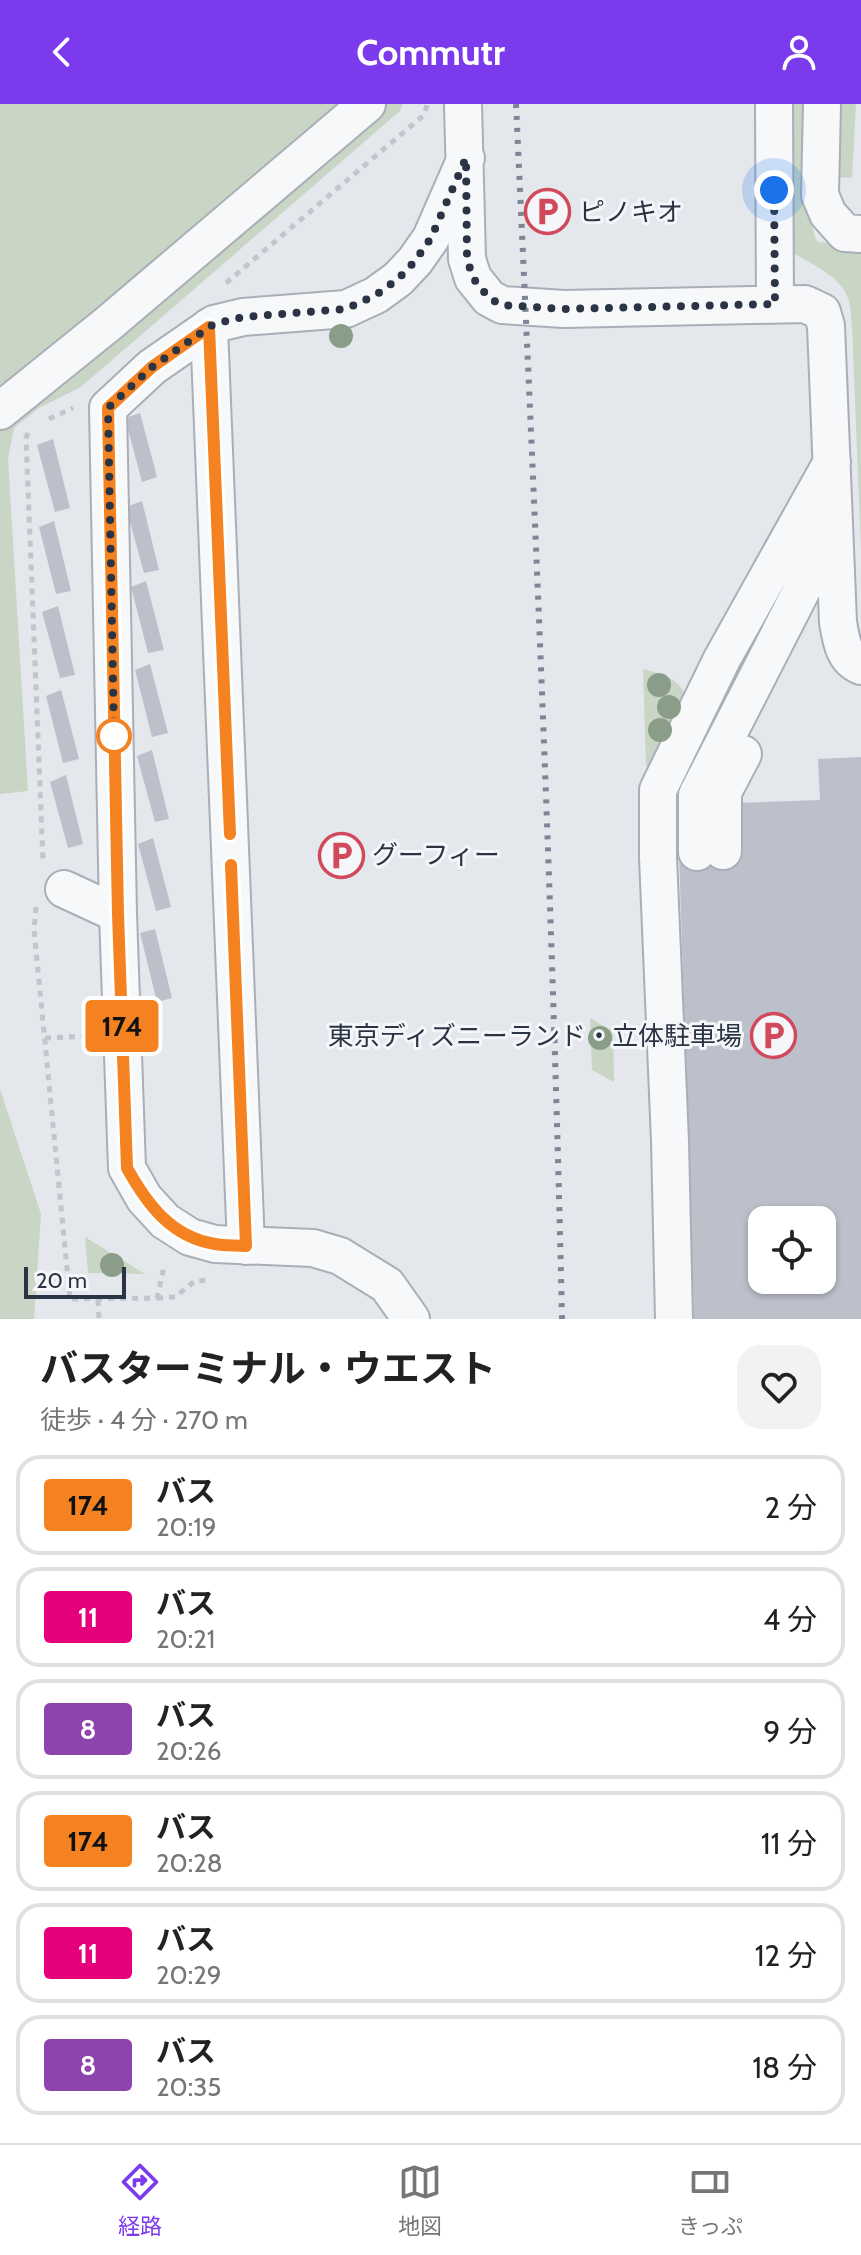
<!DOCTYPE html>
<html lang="ja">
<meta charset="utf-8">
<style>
:root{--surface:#fff;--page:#f2f2f2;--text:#222;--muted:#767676;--line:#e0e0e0;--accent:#7c3aed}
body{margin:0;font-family:Cabin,"Noto Sans JP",sans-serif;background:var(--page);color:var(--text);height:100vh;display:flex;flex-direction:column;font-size:30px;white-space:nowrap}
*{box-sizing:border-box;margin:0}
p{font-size:26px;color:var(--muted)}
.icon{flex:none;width:44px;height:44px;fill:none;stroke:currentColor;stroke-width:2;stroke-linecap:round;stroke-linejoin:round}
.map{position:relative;height:1215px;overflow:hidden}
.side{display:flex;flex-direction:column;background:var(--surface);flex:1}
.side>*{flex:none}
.badge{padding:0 16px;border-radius:6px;font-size:28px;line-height:52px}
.fabs{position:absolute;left:748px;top:1102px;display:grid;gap:16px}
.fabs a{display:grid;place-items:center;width:88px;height:88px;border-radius:16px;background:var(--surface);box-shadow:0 2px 6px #0004;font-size:40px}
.scale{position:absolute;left:24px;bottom:20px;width:102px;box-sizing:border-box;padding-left:8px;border:4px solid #2b3445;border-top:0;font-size:22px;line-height:28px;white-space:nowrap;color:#2b3445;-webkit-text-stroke:6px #f4f6f9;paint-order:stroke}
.you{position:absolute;width:40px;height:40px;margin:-20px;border:6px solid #fff;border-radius:50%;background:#1a73e8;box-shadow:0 0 0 12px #1a73e833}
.map>.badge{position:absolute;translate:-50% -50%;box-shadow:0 0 0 4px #fff}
.round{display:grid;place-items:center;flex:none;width:84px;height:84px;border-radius:24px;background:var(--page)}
.summary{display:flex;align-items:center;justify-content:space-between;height:136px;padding:0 40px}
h1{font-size:38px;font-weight:700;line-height:60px}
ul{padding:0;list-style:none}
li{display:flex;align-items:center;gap:24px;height:100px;margin:0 16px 12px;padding:0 24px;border:4px solid var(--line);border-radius:24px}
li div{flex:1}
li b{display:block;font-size:30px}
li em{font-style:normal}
li .badge{min-width:88px;font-weight:700;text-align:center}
header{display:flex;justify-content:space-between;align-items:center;height:104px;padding:0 40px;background:var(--accent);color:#fff;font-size:36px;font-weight:700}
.tab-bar{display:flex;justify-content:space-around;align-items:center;height:112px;border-top:2px solid var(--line);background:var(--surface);font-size:22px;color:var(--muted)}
.tab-bar a{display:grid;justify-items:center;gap:4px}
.tab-bar .current{color:var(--accent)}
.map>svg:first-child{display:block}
.green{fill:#c9d6c5}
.building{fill:#bbc0ca;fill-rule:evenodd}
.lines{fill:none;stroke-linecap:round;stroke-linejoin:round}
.minor-casing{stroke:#a9aeb7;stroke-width:40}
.path{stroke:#c2c5cb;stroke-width:5;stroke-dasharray:6 6;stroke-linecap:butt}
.minor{stroke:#f7f8fa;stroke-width:36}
.rail{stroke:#7d8696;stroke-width:6;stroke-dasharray:4 8;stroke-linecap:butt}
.tree{fill:#899d89}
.line-casing{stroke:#fff;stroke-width:18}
.line{stroke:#f58220;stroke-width:12}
.walk{stroke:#2b3445;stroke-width:8;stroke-dasharray:0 14.4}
.stop-dot{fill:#fff;stroke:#f58220;stroke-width:4}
.labels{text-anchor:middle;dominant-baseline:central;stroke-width:6;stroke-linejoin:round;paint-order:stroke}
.poi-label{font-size:26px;fill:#2b3445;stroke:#f4f6f9;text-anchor:start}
</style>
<header><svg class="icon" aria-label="back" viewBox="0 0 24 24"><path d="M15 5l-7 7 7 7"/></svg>Commutr<svg class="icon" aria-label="person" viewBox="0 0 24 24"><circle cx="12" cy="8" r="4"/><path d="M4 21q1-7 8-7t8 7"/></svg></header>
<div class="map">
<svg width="861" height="1215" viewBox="0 0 861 1215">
<rect width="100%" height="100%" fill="#e4e7ec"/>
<path class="green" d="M0,0H403L400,7L81,283L39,304L14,324L8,355L28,687L0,690Z
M789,0H811C811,25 805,123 818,138L861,142V445L852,223C851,215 851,205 849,197C842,172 811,160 791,148Z
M839,0H856L852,74L834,73Z
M643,565C663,570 681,575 687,596L667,638L646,663Z
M590,914L613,927L614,978L592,966Z
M0,985L41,1110L34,1215H0Z
M85,1133L145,1170L88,1169Z"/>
<path class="building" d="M140,309L157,373L142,378L125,314Z
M53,335L70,404L55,408L37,341Z
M142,397L159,466L144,469L126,403Z
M54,417L71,487L56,490L39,423Z
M146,477L164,546L148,549L131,483Z
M58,502L75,571L60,574L42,508Z
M150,560L168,629L152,633L135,566Z
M61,586L79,655L63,659L46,592Z
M152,646L169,715L155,718L137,652Z
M861,653V1215H694L679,749L736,746L735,699L820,696L818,655ZM762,1116H822V1176H762Z
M66,671L83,740L68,744L50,678Z
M153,734L171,803L156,807L138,740Z
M155,825L172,894L157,898L140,829Z"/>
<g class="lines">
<defs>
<path id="minor" d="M463,0L467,155L473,174L489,194L502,201L564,205L805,200L822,208L826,222L838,518C841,535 843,555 861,562
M774,0L775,200
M822,0L820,91L828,110L845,129L861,130
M209,223L246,1142
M0,307L109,219L367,0
M723,747V688L743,650
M697,748V691L834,423
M64,785L118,810L127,1064L144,1094L165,1117L190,1133L215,1140L313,1144L340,1152L387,1181L411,1215
M118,810L108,304L152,263L214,220L243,213L346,205L376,191L398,175L415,157L431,134L466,54
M674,1215L670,1037L658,753V686L722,555L832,358"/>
</defs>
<use href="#minor" class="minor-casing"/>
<path class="path" d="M226,179L424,11L427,1
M49,315L73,304
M28,329L26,334L43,758
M36,803L34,826L70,1195L157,1194L163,1168L161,1160
M45,934L89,932
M157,1194L175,1193L195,1177L211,1176
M98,1196L99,1215"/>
<use href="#minor" class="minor"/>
<path class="rail" d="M516,0C535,405 553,810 562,1215"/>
</g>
<g class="tree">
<circle cx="341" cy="232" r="12"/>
<circle cx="659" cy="581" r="12"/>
<circle cx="669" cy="603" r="12"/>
<circle cx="660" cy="626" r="12"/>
<circle cx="600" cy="934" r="12"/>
<circle cx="112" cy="1161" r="12"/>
</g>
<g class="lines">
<defs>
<path id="line" d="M230,730L209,223L152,263L108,304L118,810L127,1064C147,1100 171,1133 215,1140C225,1142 236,1141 246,1142L231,761"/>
</defs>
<use href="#line" class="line-casing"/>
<use href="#line" class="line"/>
<path class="walk" d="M114,632L108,304L152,263L214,220L243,213L346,205L376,191L398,175L415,157L431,134L466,54L467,155L473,174L489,194L502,201L564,205L775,200L774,86"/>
</g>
<defs>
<symbol id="parking-ring" viewBox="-11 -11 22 22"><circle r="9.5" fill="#f4f6f9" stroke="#d1495b" stroke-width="1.5"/><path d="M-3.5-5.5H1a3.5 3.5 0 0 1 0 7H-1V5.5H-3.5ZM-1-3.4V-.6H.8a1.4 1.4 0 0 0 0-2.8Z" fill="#d1495b"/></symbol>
</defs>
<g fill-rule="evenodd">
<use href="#parking-ring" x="522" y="82" width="51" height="51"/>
<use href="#parking-ring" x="316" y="726" width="51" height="51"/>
<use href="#parking-ring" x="748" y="906" width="51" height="51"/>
</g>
<circle class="stop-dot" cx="114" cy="632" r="16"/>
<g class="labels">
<g class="poi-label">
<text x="579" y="108">ピノキオ</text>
<text x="372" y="751">グーフィー</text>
<text x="742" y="932" text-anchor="end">東京ディズニーランド・立体駐車場</text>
</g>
</g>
</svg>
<div class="fabs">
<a><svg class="icon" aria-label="locate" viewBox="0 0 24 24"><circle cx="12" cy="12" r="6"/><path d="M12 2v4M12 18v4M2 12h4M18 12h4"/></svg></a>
</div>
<div class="scale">20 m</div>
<div class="you" style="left:774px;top:86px"></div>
<b class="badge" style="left:122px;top:922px;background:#f58220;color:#111">174</b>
</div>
<section class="side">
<div class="summary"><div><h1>バスターミナル・ウエスト</h1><p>徒歩 · 4 分 · 270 m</p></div><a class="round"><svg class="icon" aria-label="heart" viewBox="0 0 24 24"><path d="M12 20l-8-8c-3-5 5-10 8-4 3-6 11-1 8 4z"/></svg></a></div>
<ul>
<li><span class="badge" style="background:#f58220;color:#111">174</span><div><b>バス</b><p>20:19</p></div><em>2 分</em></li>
<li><span class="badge" style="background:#e6007e;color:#fff">11</span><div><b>バス</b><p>20:21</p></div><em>4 分</em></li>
<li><span class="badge" style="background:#8e44ad;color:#fff">8</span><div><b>バス</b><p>20:26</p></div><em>9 分</em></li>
<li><span class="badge" style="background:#f58220;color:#111">174</span><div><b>バス</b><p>20:28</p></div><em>11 分</em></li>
<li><span class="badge" style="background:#e6007e;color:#fff">11</span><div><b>バス</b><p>20:29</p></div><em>12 分</em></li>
<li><span class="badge" style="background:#8e44ad;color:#fff">8</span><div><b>バス</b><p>20:35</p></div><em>18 分</em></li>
</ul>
</section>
<nav class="tab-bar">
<a class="current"><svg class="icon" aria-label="directions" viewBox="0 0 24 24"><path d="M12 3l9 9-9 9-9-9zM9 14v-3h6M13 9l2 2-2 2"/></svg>経路</a>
<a><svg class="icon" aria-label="map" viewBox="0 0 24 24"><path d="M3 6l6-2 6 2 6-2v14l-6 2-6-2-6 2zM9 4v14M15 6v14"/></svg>地図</a>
<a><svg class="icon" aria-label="tickets" viewBox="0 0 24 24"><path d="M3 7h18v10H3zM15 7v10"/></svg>きっぷ</a>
</nav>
